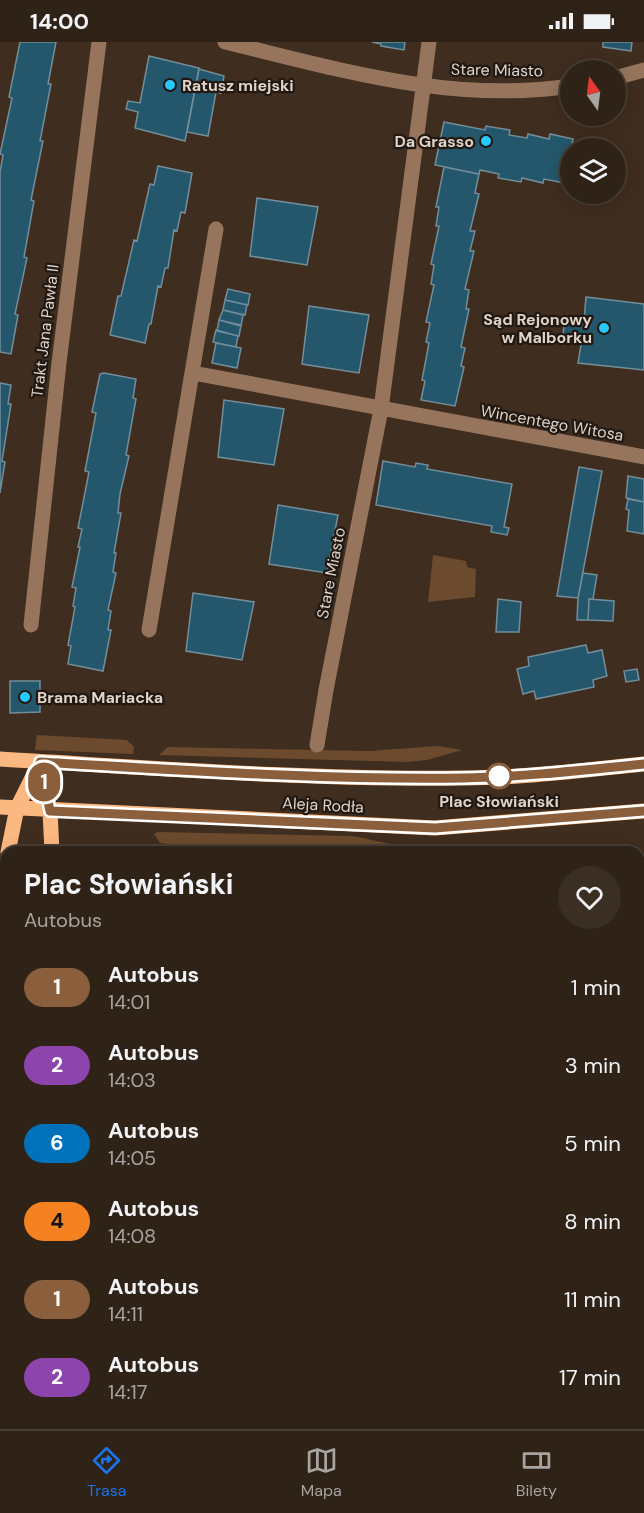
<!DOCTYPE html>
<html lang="pl">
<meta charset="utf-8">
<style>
:root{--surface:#2f2217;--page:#3b2f24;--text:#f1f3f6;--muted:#a7a4a1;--line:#4a3f36;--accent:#1a73e8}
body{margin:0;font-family:"DM Sans",sans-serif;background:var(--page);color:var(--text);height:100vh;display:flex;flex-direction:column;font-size:22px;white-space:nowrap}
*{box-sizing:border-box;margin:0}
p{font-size:20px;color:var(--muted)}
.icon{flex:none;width:33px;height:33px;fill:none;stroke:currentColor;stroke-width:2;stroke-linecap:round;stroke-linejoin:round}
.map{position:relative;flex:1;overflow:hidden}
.drawer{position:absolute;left:0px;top:804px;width:645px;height:584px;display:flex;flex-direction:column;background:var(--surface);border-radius:18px 18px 0 0;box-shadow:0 3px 15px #0003,0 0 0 2px var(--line)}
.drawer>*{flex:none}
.badge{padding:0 12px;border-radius:20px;font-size:21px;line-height:39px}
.needle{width:39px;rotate:346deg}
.buttons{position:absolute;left:560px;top:18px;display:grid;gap:12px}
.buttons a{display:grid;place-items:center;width:66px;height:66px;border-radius:50%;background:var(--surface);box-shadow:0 3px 15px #0003,0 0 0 2px var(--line);font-size:30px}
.map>.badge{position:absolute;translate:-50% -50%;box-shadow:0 0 0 3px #fff}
.round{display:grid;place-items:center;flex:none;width:63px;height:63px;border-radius:32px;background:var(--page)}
.head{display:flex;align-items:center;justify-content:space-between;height:102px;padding:0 24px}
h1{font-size:28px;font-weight:700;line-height:45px}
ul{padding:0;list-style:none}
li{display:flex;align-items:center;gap:18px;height:78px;padding:0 24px}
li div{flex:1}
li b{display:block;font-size:22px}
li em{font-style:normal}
li .badge{min-width:66px;font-weight:700;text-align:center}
.status{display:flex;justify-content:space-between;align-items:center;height:42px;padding:0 30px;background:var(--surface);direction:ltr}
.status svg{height:16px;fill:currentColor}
.tab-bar{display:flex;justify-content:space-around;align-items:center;height:84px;border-top:2px solid var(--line);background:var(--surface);font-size:16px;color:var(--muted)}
.tab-bar a{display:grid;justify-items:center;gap:3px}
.tab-bar .selected{color:var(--accent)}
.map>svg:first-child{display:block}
.green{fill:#6c4a2d}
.building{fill:#24576c;stroke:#738e9a;stroke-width:1.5}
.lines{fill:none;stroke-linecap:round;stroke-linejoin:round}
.minor{stroke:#96755c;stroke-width:15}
.major{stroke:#fcb881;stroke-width:15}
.line-casing{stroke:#fff;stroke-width:14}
.line{stroke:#8b5e3c;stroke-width:9}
.poi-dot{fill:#26c9fe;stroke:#201811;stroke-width:2}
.stop-dot{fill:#fff;stroke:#8b5e3c;stroke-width:3}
.labels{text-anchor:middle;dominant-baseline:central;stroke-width:4.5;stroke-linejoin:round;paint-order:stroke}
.street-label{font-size:16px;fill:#dfd3ca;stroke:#201811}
.poi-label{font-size:16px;font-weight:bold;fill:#dfd3ca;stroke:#201811;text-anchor:start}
.stop-label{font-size:16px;font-weight:bold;fill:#dfd3ca;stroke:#201811}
</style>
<div class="status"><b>14:00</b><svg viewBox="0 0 49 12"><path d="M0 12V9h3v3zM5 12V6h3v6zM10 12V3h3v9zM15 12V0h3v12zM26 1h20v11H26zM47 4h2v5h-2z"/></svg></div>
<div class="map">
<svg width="644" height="1387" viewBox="0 0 644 1387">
<rect width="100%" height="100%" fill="#3f2d1f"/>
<path class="green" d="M433,513L466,519L467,525L476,527L475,555L428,560Z
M37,693L127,698L134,705L133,712L35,708Z
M438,704L462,708L427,718L408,720L159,713L168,705L369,709Z
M157,790L353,794L405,805L413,810H206L160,801L154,792Z"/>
<path class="building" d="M20,0H56L48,42H51L40,99H43L31,158L34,159L24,215L27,216L15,272L18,273L11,312L0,310V130L3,113L0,112L12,56L9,55Z
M372,0H405L404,8L381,4V2Z
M603,0H632L631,9L603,5Z
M149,14L199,26L185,99L135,86L138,70L126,67L128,59L140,61Z
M199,27L224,34L221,51L216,50L208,94L187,90Z
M444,80L485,88L486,84L510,88L509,93L527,96L528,92L549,97L550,92L573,97L565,141L544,137L543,141L522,136L521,140L498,136L499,132L480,128L479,132L435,123Z
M158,124L192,131L185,171L181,170L177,189L174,188L168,226H165L161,245L158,244L151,282H149L145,301L110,293L118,254H121L134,198L137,199L150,142L154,143Z
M444,125L479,132L475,151L479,152L470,189H475L470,209H474L465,247L469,248L466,267H469L461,305L465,306L461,324L464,325L455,364L421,358L425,339L422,338L429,301L426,300L430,281L426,280L434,243L431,242L434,223L431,222L439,184H436L439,165H436Z
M257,156L318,165L307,223L250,214Z
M228,247L250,252L248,263L225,258Z
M586,255L644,262V328L578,321L582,297L563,293L565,274L584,279Z
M225,258L247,263L245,273L223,268Z
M309,264L369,273L359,331L302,322Z
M223,268L243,273L241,284L219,278Z
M219,278L241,283L239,294L217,289Z
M216,288L238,294L236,305L213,300Z
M216,301L241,306L237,326L212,321Z
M104,331L136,337L133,356L136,357L126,413L129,414L120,452L118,471H121L114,511H116L113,530L116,531L108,568L111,569L108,588H111L103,629L68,622L71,604L68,603L75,565L73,564L76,546L72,545L80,505H78L82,487L78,486L89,430L85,429L96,371L92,370L100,332Z
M0,341L11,343L8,362H11L2,419L5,420L0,451Z
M224,358L284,367L274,423L218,415Z
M383,419L415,425L416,421L428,423L427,427L512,442L504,485L509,486L507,493L491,490L492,484L376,463Z
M579,425L602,429L578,556L557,554Z
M628,434L644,437V460L626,456Z
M628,457L644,460V492L627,489L629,468L626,467Z
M278,463L338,473L327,531L269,522Z
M583,531L597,533L593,557H589L588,578H577L578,556Z
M193,551L254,560L242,618L186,609Z
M498,557L521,560L519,590H496Z
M589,557L614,559L613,579L588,578Z
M586,603L588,611L602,608L607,634L593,638L594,645L536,657L534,649L523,652L517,627L529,624L528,615Z
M637,627L639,638L626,640L624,629Z
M10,639H40V670L10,671Z
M639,946L644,947V1004H641Z
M639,1277H644V1334H639Z"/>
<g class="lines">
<path class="minor" d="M225,0C338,27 452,62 570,44
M615,36L644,28
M193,331L644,415
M31,583L59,321L99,0
M149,588L216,187
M317,703L326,648L381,367L429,0
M639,873H644
M0,1236L6,1209
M0,1302L6,1304
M639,1372H644
M17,1382V1387
M256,1382L257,1387
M497,1382V1387
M434,1387L456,1382"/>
<path class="major" d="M0,717C154,726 309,738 463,736C523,736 584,728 644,722
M40,720L50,769L52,810
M0,765L435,786L644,769
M8,810L17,766L40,720
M0,866L6,819
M0,993L6,976"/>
</g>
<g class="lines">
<defs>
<path id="line" d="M644,722C584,728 523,735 463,736C322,738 181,728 40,720L50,769L435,786L644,769"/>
</defs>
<use href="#line" class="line-casing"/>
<use href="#line" class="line"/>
</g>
<g class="poi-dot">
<circle cx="170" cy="43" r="6"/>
<circle cx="486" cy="99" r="6"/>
<circle cx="604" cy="286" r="6"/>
<circle cx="25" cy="655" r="6"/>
</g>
<circle class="stop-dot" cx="499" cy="734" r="12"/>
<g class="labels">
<g class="street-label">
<text transform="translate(497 28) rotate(1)">Stare Miasto</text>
<text transform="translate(45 289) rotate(-83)">Trakt Jana Pawła II</text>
<text transform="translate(552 381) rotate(10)">Wincentego Witosa</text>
<text transform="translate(331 531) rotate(-79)">Stare Miasto</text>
<text transform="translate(323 763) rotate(3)">Aleja Rodła</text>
</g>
<g class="poi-label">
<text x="182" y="43">Ratusz miejski</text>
<text x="474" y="99" text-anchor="end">Da Grasso</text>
<text x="592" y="277" text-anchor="end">Sąd Rejonowy<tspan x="592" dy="18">w Malborku</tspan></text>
<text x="37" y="655">Brama Mariacka</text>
</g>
<g class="stop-label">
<text x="499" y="759">Plac Słowiański</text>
</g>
</g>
</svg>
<div class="buttons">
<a><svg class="needle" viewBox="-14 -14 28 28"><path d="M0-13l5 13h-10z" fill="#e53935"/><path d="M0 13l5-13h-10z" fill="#a7a4a1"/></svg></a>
<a><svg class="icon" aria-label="layers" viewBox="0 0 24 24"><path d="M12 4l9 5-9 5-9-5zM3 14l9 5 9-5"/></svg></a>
</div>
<b class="badge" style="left:44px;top:740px;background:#8b5e3c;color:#fff">1</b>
<section class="drawer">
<div class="head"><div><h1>Plac Słowiański</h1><p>Autobus</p></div><a class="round"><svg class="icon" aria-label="heart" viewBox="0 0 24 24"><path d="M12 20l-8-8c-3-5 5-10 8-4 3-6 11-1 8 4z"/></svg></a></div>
<ul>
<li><span class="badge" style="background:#8b5e3c;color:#fff">1</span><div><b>Autobus</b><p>14:01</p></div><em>1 min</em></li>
<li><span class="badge" style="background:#8e44ad;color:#fff">2</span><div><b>Autobus</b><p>14:03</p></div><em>3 min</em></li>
<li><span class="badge" style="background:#0072bc;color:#fff">6</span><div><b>Autobus</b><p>14:05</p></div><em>5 min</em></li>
<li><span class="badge" style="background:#f58220;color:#111">4</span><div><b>Autobus</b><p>14:08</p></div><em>8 min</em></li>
<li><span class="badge" style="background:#8b5e3c;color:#fff">1</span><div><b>Autobus</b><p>14:11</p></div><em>11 min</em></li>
<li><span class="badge" style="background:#8e44ad;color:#fff">2</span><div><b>Autobus</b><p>14:17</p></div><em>17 min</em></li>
</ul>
</section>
</div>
<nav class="tab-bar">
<a class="selected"><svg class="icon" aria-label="directions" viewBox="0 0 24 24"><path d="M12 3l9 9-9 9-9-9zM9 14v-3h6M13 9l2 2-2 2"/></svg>Trasa</a>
<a><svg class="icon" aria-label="map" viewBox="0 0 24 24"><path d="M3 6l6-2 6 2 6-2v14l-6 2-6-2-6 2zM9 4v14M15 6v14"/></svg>Mapa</a>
<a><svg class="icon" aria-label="tickets" viewBox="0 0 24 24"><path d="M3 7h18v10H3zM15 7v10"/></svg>Bilety</a>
</nav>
